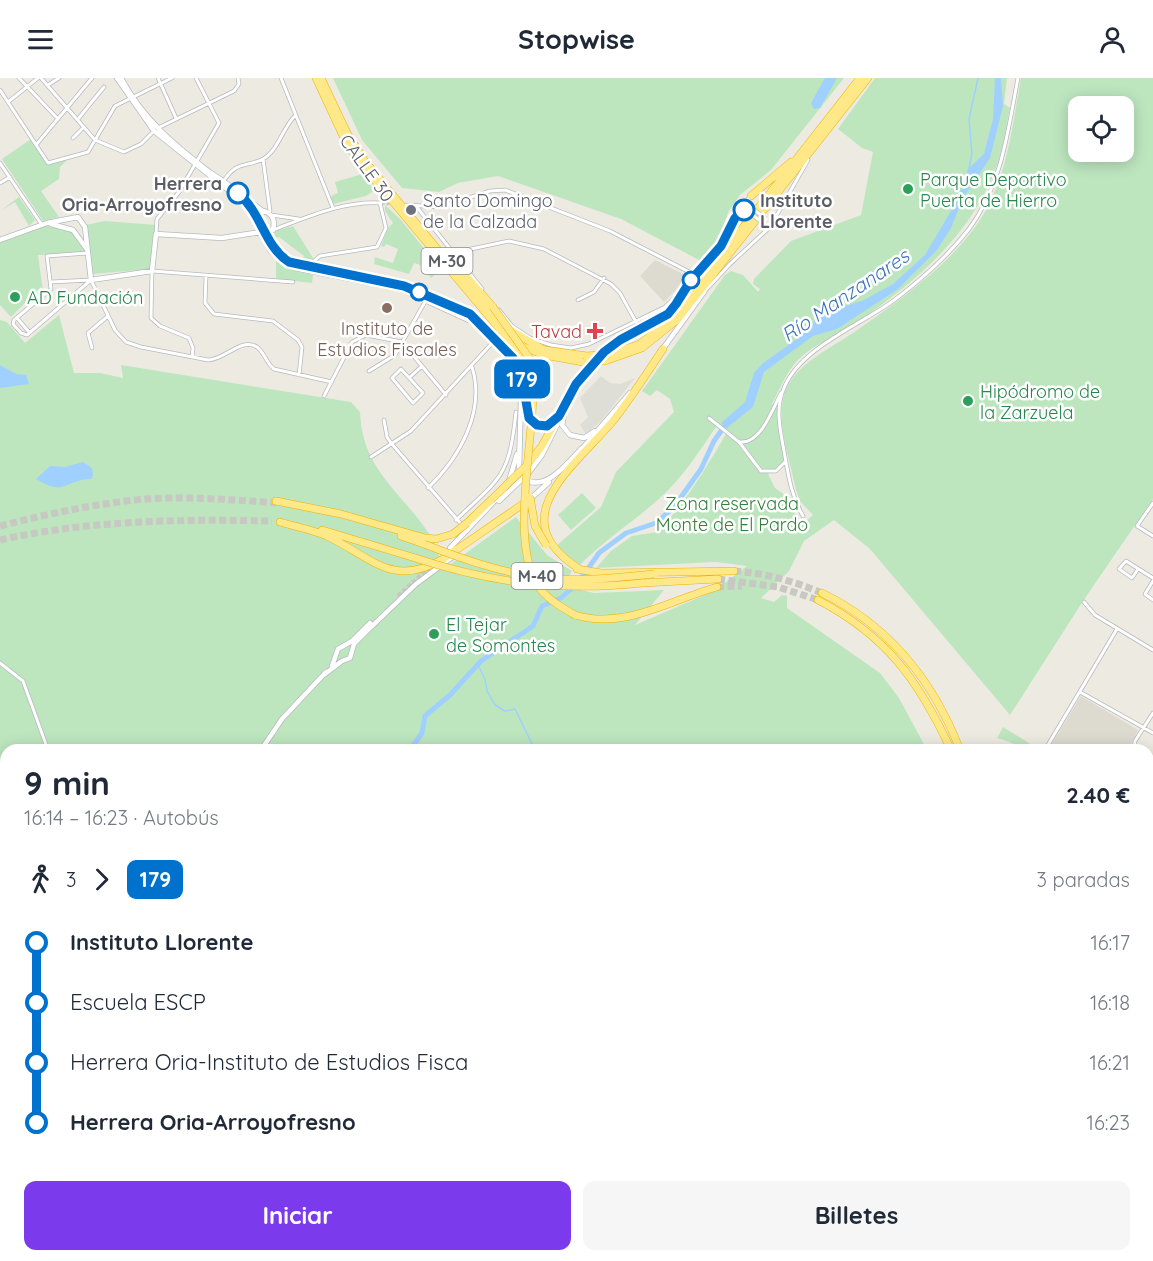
<!DOCTYPE html>
<html lang="es">
<meta charset="utf-8">
<style>
:root{--surface:#fff;--page:#f6f6f7;--text:#1f2937;--muted:#747a83;--accent:#7c3aed}
body{margin:0;font-family:Quicksand,sans-serif;background:var(--page);color:var(--text);height:100vh;display:flex;flex-direction:column;font-size:22px;white-space:nowrap}
*{box-sizing:border-box;margin:0}
p{font-size:20px;color:var(--muted)}
.icon{flex:none;width:33px;height:33px;fill:none;stroke:currentColor;stroke-width:2;stroke-linecap:round;stroke-linejoin:round}
.map{position:relative;flex:1;overflow:hidden}
.panel{position:absolute;left:0px;top:666px;width:1154px;height:518px;display:flex;flex-direction:column;background:var(--surface);border-radius:18px 18px 0 0;box-shadow:0 3px 15px #0003}
.panel>*{flex:none}
.badge{padding:0 12px;border-radius:9px;font-size:21px;line-height:39px}
.controls{position:absolute;left:1068px;top:18px;display:grid;gap:12px}
.controls a{display:grid;place-items:center;width:66px;height:66px;border-radius:12px;background:var(--surface);box-shadow:0 3px 15px #0003;font-size:30px}
.map>.badge{position:absolute;translate:-50% -50%;box-shadow:0 0 0 3px #fff}
.legs{display:flex;align-items:center;gap:9px;height:66px;padding:0 24px;font-size:20px}
.legs p{margin-inline-start:auto}
.summary{display:flex;align-items:center;justify-content:space-between;height:102px;padding:0 24px}
h1{font-size:33px;font-weight:700;line-height:45px}
.cta{display:flex;gap:12px;margin-top:auto;padding:12px 24px}
.cta a{flex:1;height:69px;border-radius:12px;background:var(--accent);color:#fff;font-size:24px;font-weight:700;line-height:69px;text-align:center}
.cta a+a{background:var(--page);color:var(--text)}
ul{padding:0 24px;list-style:none}
li{display:flex;align-items:center;gap:21px;height:60px;font-size:22px}
li i{display:grid;place-items:center;width:9px;height:100%;margin:0 8px;background:currentColor}
li i::after{content:'';width:15px;height:15px;margin:-8px;border:4px solid;border-radius:50%;background:var(--surface)}
li p{margin-inline-start:auto}
li:first-child i{background:linear-gradient(#0000 50%,currentColor 0)}
li:last-child i{background:linear-gradient(currentColor 50%,#0000 0)}
header{display:flex;justify-content:space-between;align-items:center;height:78px;padding:0 24px;background:var(--surface);font-size:27px;font-weight:700}
.map>svg:first-child{display:block}
.industrial{fill:#deddd6}
.education{fill:#dddad0}
.green{fill:#bde6bf;fill-rule:evenodd}
.water{fill:#a0d0ff}
.lines{fill:none;stroke-linecap:round;stroke-linejoin:round}
.stream{stroke:#a0d0ff;stroke-width:1.5}
.river{stroke:#a0d0ff;stroke-width:5}
.street-tunnel{stroke:#c8c8c2;stroke-width:3;stroke-dasharray:3 1.5;stroke-linecap:butt}
.secondary-tunnel{stroke:#c8c8c2;stroke-width:4.5;stroke-dasharray:4.5 2;stroke-linecap:butt}
.highway-tunnel{stroke:#c8c8c2;stroke-width:7;stroke-dasharray:7 3.5;stroke-linecap:butt}
.street-casing{stroke:#b7b9be;stroke-width:4.5}
.secondary-casing{stroke:#b7bac0;stroke-width:6}
.highway-casing{stroke:#efb200;stroke-width:8}
.street{stroke:#fff;stroke-width:3}
.secondary{stroke:#fff;stroke-width:4.5}
.highway{stroke:#ffe887;stroke-width:7}
.street-bridge-casing{stroke:#b7b9be;stroke-width:4.5;stroke-linecap:butt}
.highway-bridge-casing{stroke:#efb200;stroke-width:8;stroke-linecap:butt}
.street-bridge{stroke:#fff;stroke-width:3}
.highway-bridge{stroke:#ffe887;stroke-width:7}
.line-1-casing{stroke:#fff;stroke-width:14}
.line-1{stroke:#0072ce;stroke-width:9}
.leisure-dot{fill:#2e9e5b;stroke:#fff;stroke-width:2}
.stop-1-dot{fill:#fff;stroke:#0072ce;stroke-width:3}
.worship-dot{fill:#6b7280;stroke:#fff;stroke-width:2}
.education-dot{fill:#8d6e63;stroke:#fff;stroke-width:2}
.health-dot{fill:#e0444e;stroke:#fff;stroke-width:2}
.labels{text-anchor:middle;dominant-baseline:central;stroke-width:5;stroke-linejoin:round;paint-order:stroke}
.shield{fill:#fff;stroke:#8c8e92;stroke-width:1.5}
.shield-label{font-size:16px;font-weight:bold;fill:#5a5d63}
.street-label{font-size:18px;fill:#5a5d63;stroke:#fff}
.leisure-label{font-size:18px;fill:#27864d;stroke:#fff;text-anchor:start}
.stop-label{font-size:18px;font-weight:bold;fill:#5a5d63;stroke:#fff;text-anchor:end}
.worship-label{font-size:18px;fill:#5b616d;stroke:#fff;text-anchor:start}
.education-label{font-size:18px;fill:#785e54;stroke:#fff}
.health-label{font-size:18px;fill:#be3a42;stroke:#fff;text-anchor:end}
.park-label{font-size:18px;fill:#31823a;stroke:#fff}
.water-label{font-size:20px;font-style:italic;fill:#3d74bc;stroke:#fff}
</style>
<header><svg class="icon" aria-label="menu" viewBox="0 0 24 24"><path d="M4 6h16M4 12h16M4 18h16"/></svg>Stopwise<svg class="icon" aria-label="person" viewBox="0 0 24 24"><circle cx="12" cy="8" r="4"/><path d="M4 21q1-7 8-7t8 7"/></svg></header>
<div class="map">
<svg width="1153" height="1183" viewBox="0 0 1153 1183">
<rect width="100%" height="100%" fill="#edebe1"/>
<path class="industrial" d="M601,298L610,305L621,306L635,300L601,343L586,356L580,347L588,339L580,320Z"/>
<path class="education" d="M655,182L685,197L687,201L664,224L640,198Z
M1081,618L1138,652L1131,666V672H1048Z"/>
<path class="green" d="M333,0H844L771,92L740,117L729,133L717,163L701,183L621,141L498,98L458,105L439,114L402,110L362,62Z
M875,0H1007L1004,26L1010,30C1006,48 1004,67 998,84C974,156 915,204 855,246C837,258 813,266 797,283C786,295 779,312 772,326L777,330L785,387L768,396L775,410L790,421V428L802,446L813,437L800,423L796,412C790,382 775,343 785,314C795,286 831,270 853,255C899,223 959,181 986,132C1008,92 1013,44 1021,0H1153V421L1083,523L1010,637L870,471L834,442L804,463L789,493L761,520L774,524L782,517L787,518V530L880,595L899,620L927,672H6V1078L0,1088V242L7,244L25,265L59,237L74,295H100L123,300L121,287L351,324L360,334C362,392 401,413 430,457C436,467 440,480 444,491L516,439L547,477L572,493L563,508L594,515L664,512L635,547L714,513L747,488L716,484L596,490L611,473L632,458L658,454C685,425 706,390 726,356L716,349C702,369 689,390 672,408C644,438 609,457 581,486L578,487L555,469L601,429L616,394L674,334L670,321L657,312L650,318L642,313L725,197L731,193L743,197L758,214L760,211L753,206L754,201L791,163L861,137L873,74L862,70L838,51ZM1078,28H1124V74H1078Z
M31,61L48,86L67,82L60,89L59,101L41,113L59,139L43,143L2,81Z
M362,96L375,112L366,118L333,126L331,118L338,115L335,104Z
M19,119L35,142L29,148L15,124L0,133Z
M385,127L400,141L441,191L431,200L420,187L414,185L409,196L374,186L375,179L393,185L398,171L386,166L384,169L381,168L388,150L393,145L385,133Z
M105,143L156,147L151,191L92,196L86,147Z
M42,147C69,148 73,152 88,175L38,177L43,213L41,209L11,239L0,227V162Z
M293,148L313,180L311,189L300,186L304,178L279,159L274,160L275,153Z
M276,183L313,197L312,205L276,201Z
M582,415L596,430L571,452L558,437Z
M1003,649L1040,672C1021,672 1014,664 997,660Z
M1148,999L1153,1006V1183H21L25,1178H1148Z
M6,1096V1178H19L16,1183H0V1106Z"/>
<path class="water" d="M825,0H837L820,30L814,31L811,25Z
M995,0H1001L1003,28L990,80L963,120L951,150L937,172L898,211L837,251L813,258L764,294L753,329L727,350L721,345L745,324L754,295L763,285L794,263L812,245L834,232L864,222L893,206L925,177L958,121L968,91L984,76L993,41Z
M0,287L16,296L26,297L29,306L0,310Z
M83,384L92,390L93,397L91,401C64,402 65,419 36,401L50,388L65,389Z"/>
<g class="lines">
<path class="stream" d="M969,90L972,76L969,41L978,0
M820,225L844,230
M478,587L485,601L487,613L495,627L505,633L515,631L535,672
M0,888L6,889
M942,1183L943,1178"/>
<path class="river" d="M410,672L422,655L425,638L450,617L481,583L533,548L542,528L561,520L578,505L599,475L626,455L656,445L674,429L701,391L714,363L726,346
M27,1183L31,1178"/>
<path class="street-tunnel" d="M382,125L392,126"/>
<path class="secondary-tunnel" d="M398,518L431,488"/>
<path class="highway-tunnel" d="M0,448C48,436 97,425 146,421C190,418 233,422 276,425
M0,462C90,442 181,441 272,443
M734,493C766,495 793,503 822,515
M718,501L778,509L818,522
M717,509L742,508
M1148,989L1153,995"/>
<defs>
<path id="street" d="M19,0L58,41
M41,0L95,62L124,74L141,66L154,53
M158,0L176,40
M281,0L333,130
M48,7L59,0
M0,12L48,85L88,74L115,28L172,0
M8,24L38,0
M78,41L104,9
M158,50L234,13L239,6L238,0
M73,60L84,49
M36,67L92,0
M263,81L270,133L268,135
M0,85L42,147
M223,104C237,82 245,90 263,81C278,73 283,49 295,38
M0,105L10,99
M244,118L264,133
M406,127L441,129L490,113L505,112L610,153L695,197
M416,128L482,211
M271,137L299,141
M273,152C308,139 342,123 381,125
M156,156L157,141L179,114L219,45L196,0
M88,175L47,178L51,211L14,242L13,246L21,255L27,257L91,202
M452,175L509,163L544,171L611,206L620,215L636,244
M312,190L313,184L320,178L377,169L386,150L380,125
M206,198L205,225L214,236L273,243L298,262L302,269L299,297
M91,202L115,252L126,264L141,269L208,282C225,282 241,259 257,269C265,275 266,285 274,291L332,304
M51,204L91,202
M704,214L730,186L770,149L808,82
M578,222L594,214L604,200
M676,227L721,168L740,130L750,119
M499,232L512,248L530,260L551,267L571,270L589,266L665,229L701,194
M17,240L29,254
M92,270L88,255L108,238
M192,279L193,270L189,260L160,248L151,240L152,193L293,204
M401,291L423,315L413,325L392,300Z
M369,293L395,277L426,222
M410,299L422,288
M324,318L352,264L366,257L402,264L446,317
M709,340L739,364L761,393H776L785,384
M384,342L387,359L391,365L462,447
M740,364C761,366 773,330 781,315
M371,379L411,353L494,263
M428,410C459,380 486,334 472,289
M1153,425L1137,448L1153,458
M803,438C791,418 788,395 784,373C780,351 775,330 784,310C800,270 860,247 893,223C921,202 948,178 969,151C1002,107 1008,52 1018,0
M456,442C502,398 509,399 516,334
M1138,491L1132,500L1119,491L1126,483L1153,500
M1153,503L1145,516L1153,522
M1084,524L1095,537L1153,572
M0,585L23,603L48,672
M1080,614L1153,655
M1045,672L1117,551
M1134,672L1135,663L1153,635
M1148,713L1153,730
M0,720L6,724
M1148,760L1153,749
M1148,832L1153,843
M1148,861L1153,858
M0,902L6,904
M1148,936L1153,941"/>
<path id="secondary" d="M117,0L154,53L242,123L255,140L270,172L281,183L296,190L401,211L475,245L506,277L517,298L521,321L519,389L524,401C546,415 568,384 582,370
M121,0C142,40 173,66 208,93C223,103 239,113 251,128C268,148 269,178 298,187L404,208L473,238L515,284L522,301L527,336L534,345L543,348L553,344
M51,146L73,152L86,170
M0,162L47,145L78,139L85,149L91,202L152,193L156,156L222,160L273,152C275,143 274,137 264,133L258,138
M662,272L704,214
M601,277L620,262L668,236
M565,331L562,347L570,357L584,360L595,353
M558,338L576,306L595,283
M581,372L630,315
M527,397L542,377L557,347
M509,403L517,376
M529,422L549,404
M499,423L521,402
M450,470L504,413
M332,588L338,571L352,563L370,545
M325,596L342,583L350,580L354,566L368,552L416,506L455,477
M261,672L282,641L326,594
M0,1096L6,1085"/>
<path id="highway" d="M316,0L344,60L357,81L502,254L524,269L544,277L583,284
M321,0L347,55L364,82L480,223L503,246
M751,118L791,84
M454,184L493,229
M668,236L678,227
M512,253L544,272L587,278
M503,259C520,276 531,290 533,315
M609,276L640,266L673,239L860,0
M605,283L642,270L677,242L868,0
M527,387L542,368L559,337
M276,423L341,436L425,460L436,461L453,456
M280,444C296,449 314,452 329,459C372,480 393,510 443,481L523,426
M467,445L491,422
M322,452L412,479
M401,458L424,466
M577,491L601,495L679,494
M581,492C499,441 574,389 613,343C631,320 647,295 663,271
M674,494L734,493
M642,505L718,501
M822,515C890,548 933,602 960,672
M818,522C887,558 919,603 951,672
M575,537C625,552 670,522 717,509"/>
</defs>
<use href="#street" class="street-casing"/>
<use href="#secondary" class="secondary-casing"/>
<use href="#highway" class="highway-casing"/>
<use href="#street" class="street"/>
<use href="#secondary" class="secondary"/>
<use href="#highway" class="highway"/>
<defs>
<path id="street-bridge" d="M749,128L766,141
M746,132L763,145"/>
<path id="highway-bridge" d="M493,229L530,281
M587,278L609,276
M583,284L605,283
M533,315C533,367 510,465 538,508C547,521 561,529 575,537
M530,419L535,448L546,467
M491,422L527,387
M453,456L467,445
M424,466C467,483 511,498 557,501C590,503 622,499 654,496
M412,479C491,505 559,514 642,505"/>
</defs>
<use href="#street-bridge" class="street-bridge-casing"/>
<use href="#highway-bridge" class="highway-bridge-casing"/>
<use href="#street-bridge" class="street-bridge"/>
<use href="#highway-bridge" class="highway-bridge"/>
</g>
<g class="lines">
<defs>
<path id="line-1" d="M238,115C263,137 264,168 289,184L404,208L470,236L513,280L522,301L529,340L537,347L547,348L559,338L576,306L604,274L620,262L668,236L676,226L691,202L721,168L735,140L744,132"/>
</defs>
<use href="#line-1" class="line-1-casing"/>
<use href="#line-1" class="line-1"/>
</g>
<g class="leisure-dot">
<circle cx="908" cy="111" r="6"/>
<circle cx="15" cy="219" r="6"/>
<circle cx="968" cy="323" r="6"/>
<circle cx="434" cy="556" r="6"/>
</g>
<g class="stop-1-dot">
<circle cx="238" cy="115" r="10"/>
<circle cx="744" cy="132" r="10"/>
<circle cx="691" cy="202" r="8"/>
<circle cx="419" cy="214" r="8"/>
</g>
<circle class="worship-dot" cx="411" cy="132" r="6"/>
<circle class="education-dot" cx="387" cy="230" r="6"/>
<path class="health-dot" d="M592 244h6v6h6v6h-6v6h-6v-6h-6v-6h6z"/>
<g class="labels">
<g class="shield">
<rect x="421.5" y="170" width="51" height="26" rx="4.5"/>
<rect x="511.5" y="485" width="51" height="26" rx="4.5"/>
</g>
<g class="shield-label">
<text x="447" y="183">M-30</text>
<text x="537" y="498">M-40</text>
</g>
<g class="street-label">
<text transform="translate(367 90) rotate(54)">CALLE 30</text>
</g>
<g class="leisure-label">
<text x="920" y="101">Parque Deportivo<tspan x="920" dy="21">Puerta de Hierro</tspan></text>
<text x="27" y="219">AD Fundación</text>
<text x="980" y="313">Hipódromo de<tspan x="980" dy="21">la Zarzuela</tspan></text>
<text x="446" y="546">El Tejar<tspan x="446" dy="21">de Somontes</tspan></text>
</g>
<g class="stop-label">
<text x="222" y="105">Herrera<tspan x="222" dy="21">Oria-Arroyofresno</tspan></text>
<text x="760" y="122" text-anchor="start">Instituto<tspan x="760" dy="21">Llorente</tspan></text>
</g>
<g class="worship-label">
<text x="423" y="122">Santo Domingo<tspan x="423" dy="21">de la Calzada</tspan></text>
</g>
<g class="education-label">
<text x="387" y="250">Instituto de<tspan x="387" dy="21">Estudios Fiscales</tspan></text>
</g>
<g class="health-label">
<text x="582" y="253">Tavad</text>
</g>
<g class="park-label">
<text x="732" y="425">Zona reservada<tspan x="732" dy="21">Monte de El Pardo</tspan></text>
</g>
<g class="water-label">
<text transform="translate(845 217) rotate(-34)">Río Manzanares</text>
</g>
</g>
</svg>
<div class="controls">
<a><svg class="icon" aria-label="locate" viewBox="0 0 24 24"><circle cx="12" cy="12" r="6"/><path d="M12 2v4M12 18v4M2 12h4M18 12h4"/></svg></a>
</div>
<b class="badge" style="left:522px;top:301px;background:#0072ce;color:#fff">179</b>
<section class="panel">
<div class="summary"><div><h1>9 min</h1><p>16:14 – 16:23 · Autobús</p></div><b>2.40 €</b></div>
<div class="legs"><svg class="icon" aria-label="walk" viewBox="0 0 24 24"><circle cx="13" cy="4" r="2"/><path d="M13 8l-2 6 4 7M11 14l-3 7M7 12l3-4h3l4 4"/></svg>3<svg class="icon" aria-label="forward" viewBox="0 0 24 24"><path d="M9 5l7 7-7 7"/></svg><b class="badge" style="background:#0072ce;color:#fff">179</b><p>3 paradas</p></div>
<ul>
<li><i style="color:#0072ce"></i><b>Instituto Llorente</b><p>16:17</p></li>
<li><i style="color:#0072ce"></i><span>Escuela ESCP</span><p>16:18</p></li>
<li><i style="color:#0072ce"></i><span>Herrera Oria-Instituto de Estudios Fisca</span><p>16:21</p></li>
<li><i style="color:#0072ce"></i><b>Herrera Oria-Arroyofresno</b><p>16:23</p></li>
</ul>
<div class="cta"><a>Iniciar</a><a>Billetes</a></div>
</section>
</div>
